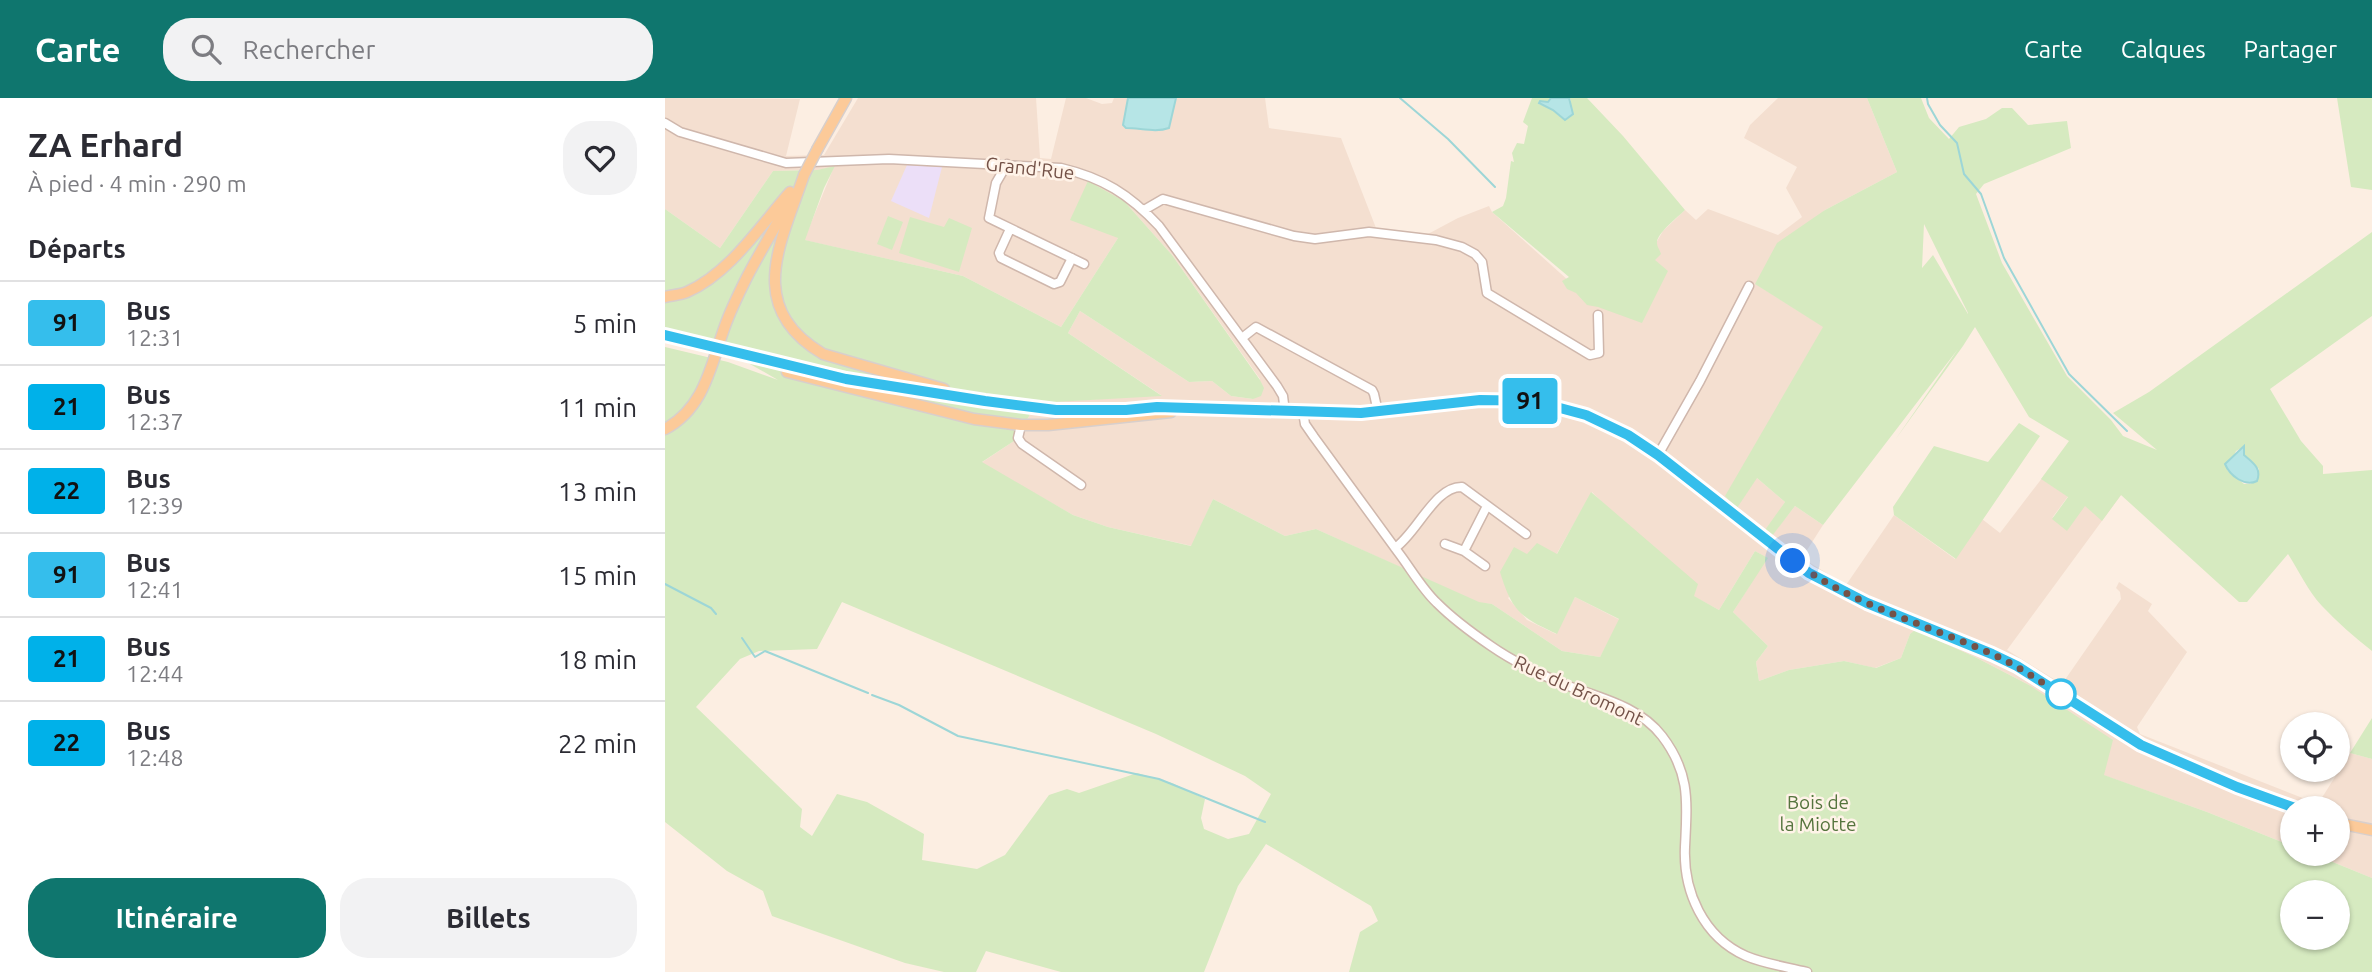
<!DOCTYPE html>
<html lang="fr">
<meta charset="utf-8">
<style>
:root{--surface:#fff;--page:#f2f2f3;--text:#2b2b33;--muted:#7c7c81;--line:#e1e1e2;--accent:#0f766e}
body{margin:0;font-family:Ubuntu,sans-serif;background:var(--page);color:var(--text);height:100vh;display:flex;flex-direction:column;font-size:26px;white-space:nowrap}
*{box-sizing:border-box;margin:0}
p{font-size:23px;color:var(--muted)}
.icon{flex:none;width:38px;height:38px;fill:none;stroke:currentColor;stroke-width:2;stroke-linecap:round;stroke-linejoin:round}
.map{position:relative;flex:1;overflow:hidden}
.drawer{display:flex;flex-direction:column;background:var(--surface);width:665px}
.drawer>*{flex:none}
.badge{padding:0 14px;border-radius:5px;font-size:24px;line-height:46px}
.tools{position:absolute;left:1615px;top:614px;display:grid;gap:14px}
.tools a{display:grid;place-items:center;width:70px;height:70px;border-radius:50%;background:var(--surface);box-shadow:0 2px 5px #0004;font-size:35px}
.you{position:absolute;width:35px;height:35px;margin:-18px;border:5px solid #fff;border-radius:50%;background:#1a73e8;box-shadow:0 0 0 10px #1a73e833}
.map>.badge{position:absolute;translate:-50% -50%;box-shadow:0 0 0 4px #fff}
h2{padding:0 28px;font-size:26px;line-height:63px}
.round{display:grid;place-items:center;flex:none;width:74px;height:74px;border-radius:28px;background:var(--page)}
.summary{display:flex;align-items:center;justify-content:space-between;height:119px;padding:0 28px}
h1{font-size:33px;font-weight:700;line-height:52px}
.button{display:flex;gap:14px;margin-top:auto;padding:14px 28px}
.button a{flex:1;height:80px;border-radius:28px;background:var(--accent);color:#fff;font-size:28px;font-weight:700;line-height:80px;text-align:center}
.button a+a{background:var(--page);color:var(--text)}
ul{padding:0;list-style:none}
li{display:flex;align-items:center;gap:21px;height:84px;padding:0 28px;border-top:2px solid var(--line)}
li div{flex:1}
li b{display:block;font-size:26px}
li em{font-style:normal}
li .badge{min-width:77px;font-weight:700;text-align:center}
header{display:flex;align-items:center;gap:42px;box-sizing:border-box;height:98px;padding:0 35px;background:var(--accent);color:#fff}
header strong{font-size:33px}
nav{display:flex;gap:38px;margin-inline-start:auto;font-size:24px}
.search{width:490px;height:63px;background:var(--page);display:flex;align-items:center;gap:18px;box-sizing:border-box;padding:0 24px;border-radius:28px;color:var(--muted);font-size:26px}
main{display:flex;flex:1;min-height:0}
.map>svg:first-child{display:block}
.residential{fill:#f4dfd0}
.education{fill:#ecdff8}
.green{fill:#d6eac0;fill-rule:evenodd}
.water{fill:#b6e5e6;stroke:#9dd6d7;stroke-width:2}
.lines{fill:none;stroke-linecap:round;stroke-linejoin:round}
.stream{stroke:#9dd6d7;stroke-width:2}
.minor-casing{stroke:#cfb7ac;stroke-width:11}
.major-casing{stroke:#d8cfcc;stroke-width:13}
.minor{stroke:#fff;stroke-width:8}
.major{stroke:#fcca99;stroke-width:10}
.major-bridge-casing{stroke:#d8cfcc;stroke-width:13;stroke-linecap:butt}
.major-bridge{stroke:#fcca99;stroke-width:10}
.line-casing{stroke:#fff;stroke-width:16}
.line{stroke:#35beec;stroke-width:10}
.walk{stroke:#745248;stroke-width:7;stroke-dasharray:0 12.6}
.stop-dot{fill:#fff;stroke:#35beec;stroke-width:3.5}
.labels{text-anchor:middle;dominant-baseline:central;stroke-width:5;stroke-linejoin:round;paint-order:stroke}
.street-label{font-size:19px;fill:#745248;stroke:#fff3e8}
.park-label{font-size:19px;fill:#55743d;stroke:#fff3e8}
</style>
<header>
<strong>Carte</strong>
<div class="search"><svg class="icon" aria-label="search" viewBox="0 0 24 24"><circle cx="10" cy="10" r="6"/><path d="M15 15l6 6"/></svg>Rechercher</div>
<nav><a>Carte</a><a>Calques</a><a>Partager</a></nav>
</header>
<main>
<section class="drawer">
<div class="summary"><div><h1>ZA Erhard</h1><p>À pied · 4 min · 290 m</p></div><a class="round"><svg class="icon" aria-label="heart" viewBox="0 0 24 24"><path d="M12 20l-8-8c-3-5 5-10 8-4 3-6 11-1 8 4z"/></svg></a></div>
<h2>Départs</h2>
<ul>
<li><span class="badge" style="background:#35beec;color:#111">91</span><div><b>Bus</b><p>12:31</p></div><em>5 min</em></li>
<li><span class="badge" style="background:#00b1e9;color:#111">21</span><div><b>Bus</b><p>12:37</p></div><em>11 min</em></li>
<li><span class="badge" style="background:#00b1e9;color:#111">22</span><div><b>Bus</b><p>12:39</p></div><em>13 min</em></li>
<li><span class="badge" style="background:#35beec;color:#111">91</span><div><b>Bus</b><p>12:41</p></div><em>15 min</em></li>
<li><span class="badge" style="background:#00b1e9;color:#111">21</span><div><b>Bus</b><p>12:44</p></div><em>18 min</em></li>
<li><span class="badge" style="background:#00b1e9;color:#111">22</span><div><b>Bus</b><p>12:48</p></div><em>22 min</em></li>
</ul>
<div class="button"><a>Itinéraire</a><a>Billets</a></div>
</section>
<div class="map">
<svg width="1707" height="874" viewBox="0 0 1707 874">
<rect width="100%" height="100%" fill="#fceee2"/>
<path class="residential" d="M0,0L135,1L121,58L159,57L193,0H371L375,60L386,61L401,0H421L437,6L447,5L449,0H600L604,30L676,40L711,130L763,136L793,120L824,108L827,114L933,209L989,162L991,145L998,133L1020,112L1031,122L1043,111L1113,137L1137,119L1121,90L1132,69L1079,40L1085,27L1113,0H1202L1232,74L1160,112L1091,186L1159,229L1122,293L1092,380L1120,404L1101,433L1107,437L1130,408L1158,427L1137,460L1181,487L1229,417L1290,461L1317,421L1335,435L1400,350L1424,370L1387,420L1438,384L1456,397L1342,552L1397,586L1456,501L1455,494L1451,490L1454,484L1487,506L1483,513L1522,554L1472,629L1475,636L1653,706L1685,655L1707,661V780L1648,756H1673V710H1628L1627,748L1542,714L1438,677L1364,587L1312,560L1250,533L1245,536L1236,560L1210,570L1179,563L1124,572L1094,583L1091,564L1103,548L1068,514L1102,460L1090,453L1054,512L1028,498L927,394L891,457L843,500L862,522L891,536L910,499L955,522L935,559L897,553L827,506L814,505L651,431L620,438L548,401L527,448L443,429L408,417L316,365L349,343L372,305L496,297L403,235L415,213L524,284L547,283L566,298L588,301L595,281L507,157L459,103L423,84L453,140L396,229L298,178L139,142L169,69L152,72L108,73L55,150L0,111Z"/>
<path class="education" d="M242,67L277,69L264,120L226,103Z"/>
<path class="green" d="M867,0H886L883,4L874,6L888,12L894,18L906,2L904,0H922L958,38L1020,112C1014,118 991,136 992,145C992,149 995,152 996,156L990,162L1003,173L977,225L933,209L922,207L911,195L902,191L897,183L904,179L827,114L838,108L841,100L846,63L849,64L847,55L852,45L859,46L863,28L858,24Z
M1202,0H1256L1264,20L1284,41L1294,29L1321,21L1337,10H1347L1363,27L1402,23L1406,50L1319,86L1311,96L1337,165L1402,278L1446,322L1458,338L1492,352L1448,315L1484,294L1707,134V218L1605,291L1636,343L1658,368V376L1707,372V553C1689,539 1672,524 1657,508C1643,493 1634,473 1623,456L1582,504H1574L1456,397L1437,423L1420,408L1402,433L1387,421L1403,399L1376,381L1404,343L1364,319L1310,229L1298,248L1230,342L1293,251L1158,427L1130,408L1107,438L1100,432L1120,404L1092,380L1072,410L1060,398L1158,229L1090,186L1112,145L1160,112L1232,74ZM1259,126L1303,215V216L1268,157L1257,170ZM1578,349L1580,350L1579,357L1594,371L1586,386H1579L1562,372L1571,353Z
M1672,0H1707V92L1686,89Z
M170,68L159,90L140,142L298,178L396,229L453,140L405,122L423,83L459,103L507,157L595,282L599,290L596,298L588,301L566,298L547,283L524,284L415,213L403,235L497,298L372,305L349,343L317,364L408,417L443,429L526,448L548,401L620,438L651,431L814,504L827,506L897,553L935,559L954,521L910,499L892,536C855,519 847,513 835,474L849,449L862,456L872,445L892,456L926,394L1033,486L1029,498L1054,512L1090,453L1103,460L1068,514L1103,548L1091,564L1094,583L1124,572L1179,563L1211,570L1236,560L1245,536L1250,532L1312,560L1364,587L1448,642L1439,677L1542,714L1627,748L1628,756H1648L1707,780V874H684L695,834L713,823L706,808L601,746L573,788L539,874H396L321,853L311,874H279L240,865L107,818L98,793L62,773L0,724V249L63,264L113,282L50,246L0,232V111L55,150L108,73L152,72ZM177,504L491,636L580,678L606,696L584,736L563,741L539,731L536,720L540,701L507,685L472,675L414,695L402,691L384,697L340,757L312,771L257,762L259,736L202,704L172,696L147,738L135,729L137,711L31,609L75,561L94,553L152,551ZM1628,794H1673V840H1628Z
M223,118L238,124L227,152L212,146Z
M245,119L279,129L284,120L307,130L294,174L234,155Z
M1354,325L1375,338L1291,461L1229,417L1228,409L1269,348L1323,364Z
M1707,620V661L1685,655Z"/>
<path class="water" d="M463,0H511L504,30C491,35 475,30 461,30L458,27Z
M886,0H904L908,16L900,22L888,12L874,5L875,3L883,4Z
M1579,348V357C1588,365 1597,370 1592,383C1580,389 1565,378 1560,366Z"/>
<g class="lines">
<path class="stream" d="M735,0L783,41L830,89
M1262,0L1263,6L1275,27L1292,45L1299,76L1316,96L1339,160L1404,276L1462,333
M0,486L46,510L51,516
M77,540L90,559L100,553L203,595
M207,597L234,607L293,638L494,681L600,724"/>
<defs>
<path id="minor" d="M0,25L15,34L121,65L224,61L396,70C438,80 464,96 494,128L612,288L618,298L620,314
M342,66L331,85L324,120L419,166
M479,112L498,101L629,138L650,141L704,134L771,142L797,149L810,156L817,164L822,195L925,257L934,255L933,217
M345,131L334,155L336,160L389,186L395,184L407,160
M577,240L591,229L707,292L709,296L713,314
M638,314L640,326L649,339C677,377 705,416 733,454C746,471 757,491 772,505C788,521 807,535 826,548C849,564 874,576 901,587C935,600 974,608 997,638C1026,676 1022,705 1020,749C1018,793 1038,839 1081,858C1100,866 1122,869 1142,874
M356,327L353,340L357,346L416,387
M993,357L1035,283L1084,188
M780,446L799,453
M730,450C752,435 770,388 797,389L861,436
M820,468L799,453L822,408"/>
<path id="major" d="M153,50L181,0
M139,77C116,145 79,209 158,256L279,291
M0,199C7,197 15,197 22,194C65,175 95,128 125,94
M0,236L45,249
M65,254L181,280L352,307L391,312H461L492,309L696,315L815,302L869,303L921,317L963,337L993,357L1144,475L1202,505L1327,556L1352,568L1476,647L1572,689L1630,710
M122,274L309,321L356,327H383L506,314
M0,331C40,310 46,266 60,228C66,211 74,195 82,179C96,152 112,126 127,99
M1673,725L1707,732"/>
</defs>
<use href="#minor" class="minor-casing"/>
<use href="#major" class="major-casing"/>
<use href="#minor" class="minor"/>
<use href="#major" class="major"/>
<defs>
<path id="major-bridge" d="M139,77L153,50
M45,249L65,254"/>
</defs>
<use href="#major-bridge" class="major-bridge-casing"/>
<use href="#major-bridge" class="major-bridge"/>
</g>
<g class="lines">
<defs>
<path id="line" d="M0,237L181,281L320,303L391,312H461L492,309L696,315L815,302L869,303L921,317L963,337L993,357L1144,475L1202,505L1327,556L1352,568L1476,647L1572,689L1630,710"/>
</defs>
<use href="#line" class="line-casing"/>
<use href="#line" class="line"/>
<path class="walk" d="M1128,463C1188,507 1260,526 1327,556C1351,567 1373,582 1396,596"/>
</g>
<circle class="stop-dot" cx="1396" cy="596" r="14"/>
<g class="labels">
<g class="street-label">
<text transform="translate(365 70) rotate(6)">Grand'Rue</text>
<text transform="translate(914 592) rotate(25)">Rue du Bromont</text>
</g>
<g class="park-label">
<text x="1153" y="704">Bois de<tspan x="1153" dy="22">la Miotte</tspan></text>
</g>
</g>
</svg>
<div class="tools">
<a><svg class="icon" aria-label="locate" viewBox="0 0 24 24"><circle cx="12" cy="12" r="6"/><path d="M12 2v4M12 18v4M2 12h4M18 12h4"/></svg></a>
<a>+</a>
<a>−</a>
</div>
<div class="you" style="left:1128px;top:463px"></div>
<b class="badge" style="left:865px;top:303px;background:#35beec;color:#111">91</b>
</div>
</main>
